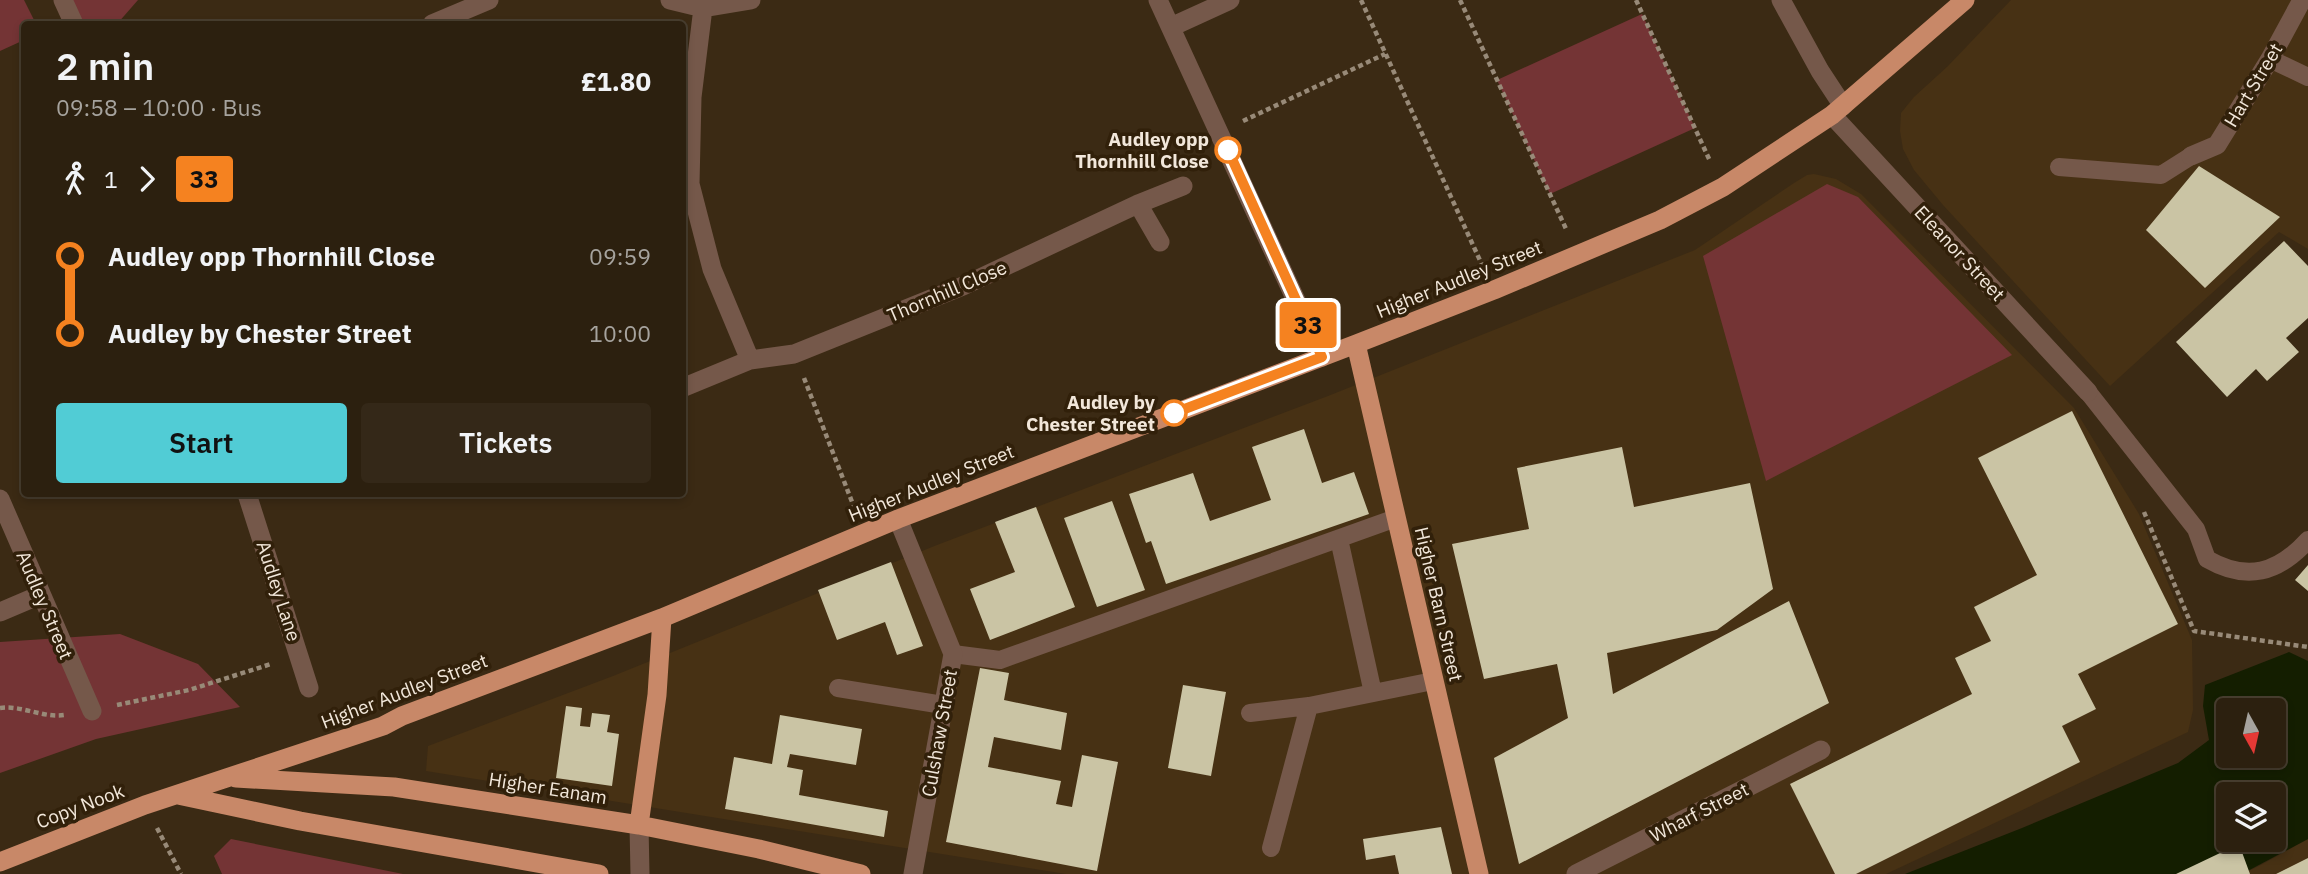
<!DOCTYPE html>
<meta charset="utf-8">
<style>
:root{--surface:#2c200f;--page:#342818;--text:#f1f3f6;--muted:#a6a39e;--line:#483e2f;--accent:#51ccd5}
body{margin:0;font-family:"IBM Plex Sans",sans-serif;background:var(--page);color:var(--text);height:100vh;display:flex;flex-direction:column;font-size:26px;white-space:nowrap}
*{box-sizing:border-box;margin:0}
p{font-size:23px;color:var(--muted)}
.icon{flex:none;width:38px;height:38px;fill:none;stroke:currentColor;stroke-width:2;stroke-linecap:round;stroke-linejoin:round}
.map{position:relative;flex:1;overflow:hidden}
.details{position:absolute;left:21px;top:21px;width:665px;height:476px;display:flex;flex-direction:column;background:var(--surface);border-radius:7px;box-shadow:0 4px 10px #0003,0 0 0 2px var(--line)}
.details>*{flex:none}
.badge{padding:0 14px;border-radius:5px;font-size:24px;line-height:46px}
.needle{width:46px;rotate:172deg}
.controls{position:absolute;left:2216px;top:698px;display:grid;gap:14px}
.controls a{display:grid;place-items:center;width:70px;height:70px;border-radius:7px;background:var(--surface);box-shadow:0 4px 10px #0003,0 0 0 2px var(--line);font-size:35px}
.map>.badge{position:absolute;translate:-50% -50%;box-shadow:0 0 0 4px #fff}
.legs{display:flex;align-items:center;gap:10px;height:77px;padding:0 35px;font-size:23px}
.legs p{margin-inline-start:auto}
.headline{display:flex;align-items:center;justify-content:space-between;height:119px;padding:0 35px}
h1{font-size:38px;font-weight:600;line-height:52px}
.action{display:flex;gap:14px;margin-top:auto;padding:14px 35px}
.action a{flex:1;height:80px;border-radius:7px;background:var(--accent);color:#111;font-size:28px;font-weight:600;line-height:80px;text-align:center}
.action a+a{background:var(--page);color:var(--text)}
ul{padding:0 35px;list-style:none}
li{display:flex;align-items:center;gap:24px;height:77px;font-size:26px}
li i{display:grid;place-items:center;width:10px;height:100%;margin:0 9px;background:currentColor}
li i::after{content:'';width:18px;height:18px;margin:-9px;border:5px solid;border-radius:50%;background:var(--surface)}
li p{margin-inline-start:auto}
li:first-child i{background:linear-gradient(#0000 50%,currentColor 0)}
li:last-child i{background:linear-gradient(currentColor 50%,#0000 0)}
.map>svg:first-child{display:block}
.built{fill:#473114}
.green{fill:#743435}
.water{fill:#141e00;fill-rule:evenodd}
.building{fill:#cac4a4}
.lines{fill:none;stroke-linecap:round;stroke-linejoin:round}
.path{stroke:#988a78;stroke-width:4.5;stroke-dasharray:5 3.5;stroke-linecap:butt}
.service{stroke:#75584a;stroke-width:18}
.minor{stroke:#75584a;stroke-width:19}
.trunk{stroke:#c88868;stroke-width:19}
.line-1-casing{stroke:#fff;stroke-width:16}
.line-1{stroke:#f58220;stroke-width:10}
.stop-1-dot{fill:#fff;stroke:#f58220;stroke-width:3.5}
.labels{text-anchor:middle;dominant-baseline:central;stroke-width:7;stroke-linejoin:round;paint-order:stroke}
.street-label{font-size:19px;fill:#f2e7da;stroke:#31200a}
.stop-label{font-size:19px;font-weight:bold;fill:#f2e7da;stroke:#31200a;text-anchor:end}
</style>
<div class="map">
<svg width="2308" height="874" viewBox="0 0 2308 874">
<rect width="100%" height="100%" fill="#3b2a14"/>
<path class="built" d="M2011,0H2308V249L2279,232L2110,386L1943,205L1914,170L1903,149L1900,131L1901,113L1914,97L1948,66Z
M1814,174L1836,179L1861,194L2074,408L2139,514L2192,640L2193,710L2188,732L1886,874H1066L426,771L428,746L613,676L937,545L1328,396L1695,250L1794,183L1807,175Z
M2308,839V874H2242L2259,866Z"/>
<path class="green" d="M0,0H24L36,24H24V40L0,51Z
M63,0H138L117,24H74Z
M1642,14L1695,128L1550,194L1497,80Z
M1827,184L1858,197L2012,355L1766,481L1703,256Z
M120,634L198,664L240,707L96,739L0,773V642Z
M231,839L403,874H222L214,856Z"/>
<path class="water" d="M2289,652L2308,661V839L2242,874H1905L2022,828L2178,763L2209,740L2203,706L2205,685ZM2228,710H2273V756H2228ZM2228,794H2273V840H2228Z"/>
<path class="building" d="M2199,166L2280,217L2205,288L2146,230Z
M2284,241L2308,266V318L2286,338L2299,352L2267,381L2256,369L2227,397L2176,342Z
M2072,411L2178,624L2078,674L2096,709L2062,726L2080,762L1856,874H1835L1790,784L1972,694L1955,658L1991,641L1974,607L2037,575L1978,458Z
M1304,429L1322,483L1354,472L1369,514L1166,584L1151,541L1146,543L1129,494L1193,473L1210,521L1271,500L1252,447Z
M1622,447L1634,507L1750,483L1773,589L1717,630L1607,653L1613,694L1789,601L1829,703L1519,864L1494,758L1568,718L1557,664L1484,679L1452,544L1529,529L1517,468Z
M1112,501L1145,590L1097,607L1064,518Z
M1036,507L1075,607L990,640L970,589L1015,572L995,522Z
M891,562L923,646L897,655L885,622L837,640L818,590Z
M2308,565V591L2295,580Z
M980,668L1009,673L1004,700L1067,713L1061,750L994,737L988,767L1061,781L1056,804L1072,807L1082,755L1118,762L1097,871L946,842Z
M1183,685L1226,692L1211,776L1168,768Z
M566,706L582,708L580,726L590,727L592,713L610,715L607,732L619,734L612,786L556,778Z
M780,715L862,729L856,765L790,754L787,767L803,770L799,795L888,811L884,837L725,809L734,757L772,764Z
M1441,827L1452,874H1399L1395,855L1366,860L1363,839Z
M2239,844L2250,874H2176Z
M2308,858V874H2276Z"/>
<g class="lines">
<path class="path" d="M1361,0L1483,267
M1460,0L1567,231
M1636,0L1710,161
M1243,121L1385,54
M804,378L854,507
M2144,512L2194,631L2308,647
M117,705L189,690L271,664
M0,708C22,705 42,718 64,715
M157,828L181,874"/>
<path class="service" d="M2270,59L2308,77
M2059,167L2161,175L2191,156
M2088,392L2196,529L2207,559C2247,582 2278,573 2308,540
M1339,539L1373,693
M953,654L1000,660L1396,518
M838,688L943,705
M1250,713L1309,706L1433,681
M1271,848L1309,706"/>
<path class="minor" d="M63,0L74,24
M670,0L703,8L751,0
M1158,0L1322,357
M1781,0L1820,71L1843,106
M703,8L692,97L690,184L712,269L750,360
M432,24L489,0
M1171,27L1230,0
M1832,115L2088,392
M2191,156L2217,145L2270,59L2302,0
M1138,204L1160,242
M682,388L750,360L794,354L963,286L1138,204L1183,186
M247,494L309,688
M0,499L92,711
M898,519L953,654L913,874
M0,612L40,595
M639,825L640,874
M1576,874L1821,750"/>
<path class="trunk" d="M1356,344L1479,874
M236,778L394,787L639,825L759,849L861,874
M178,795L300,821L599,874
M639,825L657,695L662,618
M0,862L145,805L383,726L402,716L662,618L898,519L1356,344L1494,290L1660,220L1723,187L1832,115L1965,0"/>
</g>
<g class="lines">
<defs>
<path id="line-1" d="M1174,413L1322,357L1228,150"/>
</defs>
<use href="#line-1" class="line-1-casing"/>
<use href="#line-1" class="line-1"/>
</g>
<g class="stop-1-dot">
<circle cx="1228" cy="150" r="12"/>
<circle cx="1174" cy="413" r="12"/>
</g>
<g class="labels">
<g class="street-label">
<text transform="translate(2253 85) rotate(-59)">Hart Street</text>
<text transform="translate(1960 253) rotate(47)">Eleanor Street</text>
<text transform="translate(1459 279) rotate(-22)">Higher Audley Street</text>
<text transform="translate(947 291) rotate(-23)">Thornhill Close</text>
<text transform="translate(931 483) rotate(-22)">Higher Audley Street</text>
<text transform="translate(279 591) rotate(72)">Audley Lane</text>
<text transform="translate(1439 604) rotate(77)">Higher Barn Street</text>
<text transform="translate(45 605) rotate(67)">Audley Street</text>
<text transform="translate(404 691) rotate(-21)">Higher Audley Street</text>
<text transform="translate(939 733) rotate(-80)">Culshaw Street</text>
<text transform="translate(548 788) rotate(9)">Higher Eanam</text>
<text transform="translate(80 806) rotate(-21)">Copy Nook</text>
<text transform="translate(1699 812) rotate(-27)">Wharf Street</text>
</g>
<g class="stop-label">
<text x="1209" y="139">Audley opp<tspan x="1209" dy="22">Thornhill Close</tspan></text>
<text x="1155" y="402">Audley by<tspan x="1155" dy="22">Chester Street</tspan></text>
</g>
</g>
</svg>
<div class="controls">
<a><svg class="needle" viewBox="-14 -14 28 28"><path d="M0-13l5 13h-10z" fill="#e53935"/><path d="M0 13l5-13h-10z" fill="#a6a39e"/></svg></a>
<a><svg class="icon" aria-label="layers" viewBox="0 0 24 24"><path d="M12 4l9 5-9 5-9-5zM3 14l9 5 9-5"/></svg></a>
</div>
<b class="badge" style="left:1308px;top:325px;background:#f58220;color:#111">33</b>
<section class="details">
<div class="headline"><div><h1>2 min</h1><p>09:58 – 10:00 · Bus</p></div><b>£1.80</b></div>
<div class="legs"><svg class="icon" aria-label="walk" viewBox="0 0 24 24"><circle cx="13" cy="4" r="2"/><path d="M13 8l-2 6 4 7M11 14l-3 7M7 12l3-4h3l4 4"/></svg>1<svg class="icon" aria-label="forward" viewBox="0 0 24 24"><path d="M9 5l7 7-7 7"/></svg><b class="badge" style="background:#f58220;color:#111">33</b></div>
<ul>
<li><i style="color:#f58220"></i><b>Audley opp Thornhill Close</b><p>09:59</p></li>
<li><i style="color:#f58220"></i><b>Audley by Chester Street</b><p>10:00</p></li>
</ul>
<div class="action"><a>Start</a><a>Tickets</a></div>
</section>
</div>
